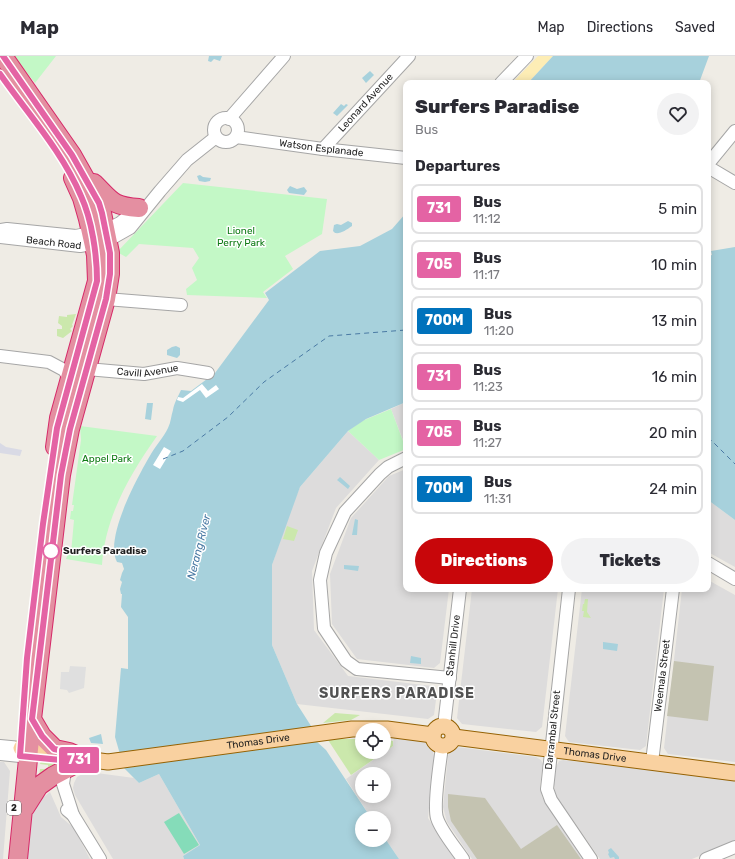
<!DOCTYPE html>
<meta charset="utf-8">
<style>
:root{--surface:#fff;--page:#f2f2f3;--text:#2b2b33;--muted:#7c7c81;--line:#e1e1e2;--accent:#c8060a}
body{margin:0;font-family:Rubik,sans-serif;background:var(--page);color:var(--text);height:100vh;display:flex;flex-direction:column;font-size:15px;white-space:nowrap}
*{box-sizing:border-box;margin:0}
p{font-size:13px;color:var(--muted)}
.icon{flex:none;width:22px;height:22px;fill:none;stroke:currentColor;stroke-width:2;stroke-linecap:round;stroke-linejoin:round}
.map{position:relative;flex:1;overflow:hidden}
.drawer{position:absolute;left:403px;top:24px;width:308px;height:512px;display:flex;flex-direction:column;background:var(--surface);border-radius:8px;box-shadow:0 2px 10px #0003}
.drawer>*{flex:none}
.badge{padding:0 8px;border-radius:3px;font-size:14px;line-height:26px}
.buttons{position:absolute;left:355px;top:667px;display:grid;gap:8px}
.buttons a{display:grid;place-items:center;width:36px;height:36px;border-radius:50%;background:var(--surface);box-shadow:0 2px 10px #0003;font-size:20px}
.map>.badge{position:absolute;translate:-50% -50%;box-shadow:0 0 0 2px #fff}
h2{padding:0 12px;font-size:15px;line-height:36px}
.round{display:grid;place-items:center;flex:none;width:42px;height:42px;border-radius:21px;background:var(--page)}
.headline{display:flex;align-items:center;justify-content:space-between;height:68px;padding:0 12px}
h1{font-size:19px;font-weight:800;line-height:30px}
.cta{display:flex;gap:8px;margin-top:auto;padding:8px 12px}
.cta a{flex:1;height:46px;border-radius:24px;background:var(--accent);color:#fff;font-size:16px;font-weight:800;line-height:46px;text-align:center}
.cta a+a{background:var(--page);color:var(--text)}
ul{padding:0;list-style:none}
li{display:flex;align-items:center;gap:12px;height:50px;margin:0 8px 6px;padding:0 4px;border:2px solid var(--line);border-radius:8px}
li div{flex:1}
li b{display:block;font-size:15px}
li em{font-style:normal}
li .badge{min-width:44px;font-weight:700;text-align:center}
header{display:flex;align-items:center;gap:24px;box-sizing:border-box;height:56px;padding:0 20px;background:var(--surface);border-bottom:1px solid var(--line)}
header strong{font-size:19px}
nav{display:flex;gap:22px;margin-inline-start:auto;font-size:14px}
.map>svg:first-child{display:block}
.residential{fill:#dddcdc;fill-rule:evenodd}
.construction{fill:#c4c3b1}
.grass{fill:#cbe8ac}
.sand{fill:#fdedb5}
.park{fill:#c3f8c6}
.pitch{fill:#85dcb9}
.parking{fill:#dfdfdf}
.plaza{fill:#d9dae5}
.water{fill:#a7d1dc}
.pier{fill:#fff}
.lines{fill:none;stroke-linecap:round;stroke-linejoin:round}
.ferry{stroke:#4a7aa4;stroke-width:1;stroke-dasharray:5 4;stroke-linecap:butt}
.minor-casing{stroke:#a6a6a6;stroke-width:14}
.major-casing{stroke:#956204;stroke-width:17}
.highway-casing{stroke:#d62968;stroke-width:20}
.minor{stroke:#fff;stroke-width:12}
.major{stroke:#f9d1a0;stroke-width:15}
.highway{stroke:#e48fa1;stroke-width:18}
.line-casing{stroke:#fff;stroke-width:9}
.line{stroke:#e463a4;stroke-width:6}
.stop-dot{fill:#fff;stroke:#e463a4;stroke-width:2}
.labels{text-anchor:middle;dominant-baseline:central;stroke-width:3;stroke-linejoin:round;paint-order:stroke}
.shield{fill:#fff;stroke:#626262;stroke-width:1}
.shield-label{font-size:9px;font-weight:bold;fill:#1f1f1f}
.street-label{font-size:10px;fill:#1f1f1f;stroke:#fff}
.park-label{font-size:10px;fill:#0f7b15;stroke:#fff}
.stop-label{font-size:10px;font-weight:bold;fill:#1f1f1f;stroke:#fff;text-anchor:start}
.water-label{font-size:11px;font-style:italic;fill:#4a7aa4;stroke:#fff}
.district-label{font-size:14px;font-weight:bold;letter-spacing:1px;fill:#525252;stroke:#fff}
</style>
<header>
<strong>Map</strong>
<nav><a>Map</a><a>Directions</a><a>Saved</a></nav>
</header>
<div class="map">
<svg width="735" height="803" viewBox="0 0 735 803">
<rect width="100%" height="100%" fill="#efece5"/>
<path class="residential" d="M406,346V392L391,353Z
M348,375L379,404L336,452L312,515L314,574L348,620L432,630L437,636L434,659L428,663L297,648L272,589V509L289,458L300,431Z
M406,413V533H449L440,607L434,612L357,603L332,568L330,518L351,462L389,420Z
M708,444L735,464V511L708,496Z
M708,524L735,539V706L668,698L664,692L682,533H708Z
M472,533H558L542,671L536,676L462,668L457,662Z
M582,533H664L646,690L640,694L569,686L565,680Z
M394,679L424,685L429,688L433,694L434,701L428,762L455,803H399L384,781V762H371L346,723L393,690ZM362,718H384V740H362Z
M457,691L536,701L541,704L543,708L540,730L542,741L583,803H472L447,766L443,751L448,700L449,697Z
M563,704L735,724V785L692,803H600L555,738L554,728L556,711L559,705Z
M0,706H4L10,715L3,803H0Z
M89,716L134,722L139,727L159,718L200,789L183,800L184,803H113L75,739L73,732L74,727L77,721L82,718Z
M50,736L61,761L74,772L90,803H25L30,759L35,748Z"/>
<path class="construction" d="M674,605L714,610L708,665L667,660Z
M448,738L485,742L521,793L557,769L581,803H477L451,765L448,751Z"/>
<path class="grass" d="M76,258L72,269L73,270L70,273L72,275L63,282L57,280V273H62V270L58,267L59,260L67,261V259Z
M287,470L298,474L294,485L283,483Z
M585,543H588L587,556L591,562L583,561L584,555H582L583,548H584Z
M335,657L360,659L351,664L323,667Z
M334,683H362V696H384V684L393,685V690L351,719L328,684H325Z
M41,705L56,707L58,709L39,720L40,713H48V709L40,708Z"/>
<path class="sand" d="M538,0H553L528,27H512Z"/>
<path class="park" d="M14,0H56L35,27Z
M183,127L327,143L322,178L285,200L293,213L263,236L267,242L187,239L186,233L197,224L192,212L199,202L193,192L139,188L126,201L117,196Z
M391,353L406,393L379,404L348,375L362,365Z
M80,370L157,380C130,418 105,461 102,509L66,503L68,498L71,497L74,464L70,463L71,455H73L74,449H72L81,384Z"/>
<path class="pitch" d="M179,757L199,789L184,798L164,766Z"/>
<path class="parking" d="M70,610L86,611L84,632L69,637L67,634L60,633L61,616H69Z"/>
<path class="plaza" d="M0,387L6,391L22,394L20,400L0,397Z"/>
<path class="water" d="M209,0H222L220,5L214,3L211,6L208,5Z
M553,0H709L699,27H528Z
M370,15L374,19L366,27L362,22Z
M341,48L344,50L346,48L348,49L337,60L333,57Z
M200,119L203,121L211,122L210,125L205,126L199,125L197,120Z
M290,130L297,133L304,131L307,135L304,139L289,137L287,134Z
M406,157V346L366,363L348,375L300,431L272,509V589L297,648L320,684L316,685L326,694L371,762H362V784H384V781L399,803H184L183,800L200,789L159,718L139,727L124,712L115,681L121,612L128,613V561L121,551L122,538H121L120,533L122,526L120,524L122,517L124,513L122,507L117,506C104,482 138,420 151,398C156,389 164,381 168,372C171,366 171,360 173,354C174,347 178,341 181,334L191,335L215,317L269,244L265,237L320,195L360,190L392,173Z
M348,165L352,167V170C346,174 341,178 335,177L333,175L334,169L337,168L341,169Z
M735,191V464L708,444V200L712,199L711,195Z
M176,290L180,292V299L177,302L167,299V294L172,291Z
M147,347H153L151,364L145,363Z
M340,421L350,430L348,433L337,424Z
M355,463L358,464L357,479H352Z
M344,509L359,510L358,515L344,513Z
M603,586L618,588L617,595L603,593Z
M411,600L421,602V608L410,607Z
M101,678L103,688L91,687L89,682Z
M611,792L619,801V803H615L614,801L610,802L608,798L609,797L608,794Z"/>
<path class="pier" d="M202,328L208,335L216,329L219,333L206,342L200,334L183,346L177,344L178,341L183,342Z
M164,391L171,395L160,413L153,409Z"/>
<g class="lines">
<path class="ferry" d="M708,381L735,408
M163,403L183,395L228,361L264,326L329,280L406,274"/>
<defs>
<g id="minor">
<path d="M501,27L527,0"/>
<circle cx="226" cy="74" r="12"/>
<path d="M229,63L284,0"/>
<path id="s1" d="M236,81L323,93L406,102"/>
<path id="s2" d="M323,93L409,0"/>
<path d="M708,108L735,75"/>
<path d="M708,111L735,127"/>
<path d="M0,174L7,173L76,180L105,174L120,167L140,151"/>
<path id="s3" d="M0,181L80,190L107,185L130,172L160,135L187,104L216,81"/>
<path d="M106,243L181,249"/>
<path d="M0,300L49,306L64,314L70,324"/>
<path id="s4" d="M87,313L144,318L177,312L208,317"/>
<path d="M406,402L388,411L380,418L345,456L326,497L320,524L324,572L346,605L357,613L450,622"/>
<path d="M708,507L735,523"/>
<path d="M569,533L547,733L551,744L591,803"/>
<path id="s5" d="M444,670L460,533"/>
<path d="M0,690L21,692"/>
<path d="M442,691C440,706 433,749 437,762C441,775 455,791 463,803"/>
<path d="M0,698L20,700"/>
<path id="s6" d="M652,706L673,533"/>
<path d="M65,714L63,728L73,759"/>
<path d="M67,754L73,759L100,803"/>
<path d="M706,803L735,791"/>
</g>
<g id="major">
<circle cx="443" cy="680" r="10"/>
<path id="s7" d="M454,681L735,717"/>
<path id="s8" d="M21,692L65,697L85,703L108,706L352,673H387L433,679"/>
</g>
<path id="highway" d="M3,0L72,99L99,147L102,157L110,197V218L106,243L70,373L61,419L32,663L18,803
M94,127C112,145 112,150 139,152
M55,391L59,362L97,225L96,199L88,163L82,142L73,122
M32,663L42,680L55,693L69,696L85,703
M25,752L39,730L53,720L85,703"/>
</defs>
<use href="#minor" class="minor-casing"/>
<use href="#major" class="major-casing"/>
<use href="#highway" class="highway-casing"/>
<use href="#minor" class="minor"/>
<use href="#major" class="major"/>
<use href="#highway" class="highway"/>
</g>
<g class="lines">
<defs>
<path id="line" d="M0,18C28,58 62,95 81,140C92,164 97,199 97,225L57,372L43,468L27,602L20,700L71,705L84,703L69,696L54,693L42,680L32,663L61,419L70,373L106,243L110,218V197L102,157L99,147L72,99L3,0"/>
</defs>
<use href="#line" class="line-casing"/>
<use href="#line" class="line"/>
</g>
<circle class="stop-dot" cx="51" cy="495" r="8"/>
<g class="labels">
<rect class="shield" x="7" y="745" width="14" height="14" rx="3"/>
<g class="shield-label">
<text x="14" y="752">2</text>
</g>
<g class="street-label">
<text stroke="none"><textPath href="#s2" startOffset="63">Leonard Avenue</textPath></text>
<text stroke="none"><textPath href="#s1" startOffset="86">Watson Esplanade</textPath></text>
<text stroke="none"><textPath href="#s3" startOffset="54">Beach Road</textPath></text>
<text stroke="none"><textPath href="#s4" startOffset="61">Cavill Avenue</textPath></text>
<text stroke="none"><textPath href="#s5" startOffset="81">Stanhill Drive</textPath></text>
<text stroke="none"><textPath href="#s6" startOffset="87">Weemala Street</textPath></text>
<text transform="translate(553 674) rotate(-84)">Darrambal Street</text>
<text stroke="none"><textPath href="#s8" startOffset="240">Thomas Drive</textPath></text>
<text stroke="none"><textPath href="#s7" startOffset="142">Thomas Drive</textPath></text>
</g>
<g class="park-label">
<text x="241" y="175">Lionel<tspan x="241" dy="12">Perry Park</tspan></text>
<text x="107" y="403">Appel Park</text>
</g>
<g class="stop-label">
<text x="63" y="495">Surfers Paradise</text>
</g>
<g class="water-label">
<text transform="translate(199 491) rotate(-76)">Nerang River</text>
</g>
<g class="district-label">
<text x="397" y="637">SURFERS PARADISE</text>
</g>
</g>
</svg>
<div class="buttons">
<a><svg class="icon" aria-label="locate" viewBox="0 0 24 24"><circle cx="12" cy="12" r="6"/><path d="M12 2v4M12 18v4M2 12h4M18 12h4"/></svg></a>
<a>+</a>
<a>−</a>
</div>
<b class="badge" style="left:79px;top:704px;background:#e463a4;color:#fff">731</b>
<section class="drawer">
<div class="headline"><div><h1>Surfers Paradise</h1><p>Bus</p></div><a class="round"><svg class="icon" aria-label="heart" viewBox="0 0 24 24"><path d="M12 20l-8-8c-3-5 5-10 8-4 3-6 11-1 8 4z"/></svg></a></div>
<h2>Departures</h2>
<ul>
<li><span class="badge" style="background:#e463a4;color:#fff">731</span><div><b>Bus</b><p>11:12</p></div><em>5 min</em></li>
<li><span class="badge" style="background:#e463a4;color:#fff">705</span><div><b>Bus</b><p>11:17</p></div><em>10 min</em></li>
<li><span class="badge" style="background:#0072bc;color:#fff">700M</span><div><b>Bus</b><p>11:20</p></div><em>13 min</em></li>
<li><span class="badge" style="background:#e463a4;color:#fff">731</span><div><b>Bus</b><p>11:23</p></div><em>16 min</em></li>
<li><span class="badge" style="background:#e463a4;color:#fff">705</span><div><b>Bus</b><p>11:27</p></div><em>20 min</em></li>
<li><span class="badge" style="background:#0072bc;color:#fff">700M</span><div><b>Bus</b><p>11:31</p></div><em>24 min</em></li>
</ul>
<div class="cta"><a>Directions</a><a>Tickets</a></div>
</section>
</div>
